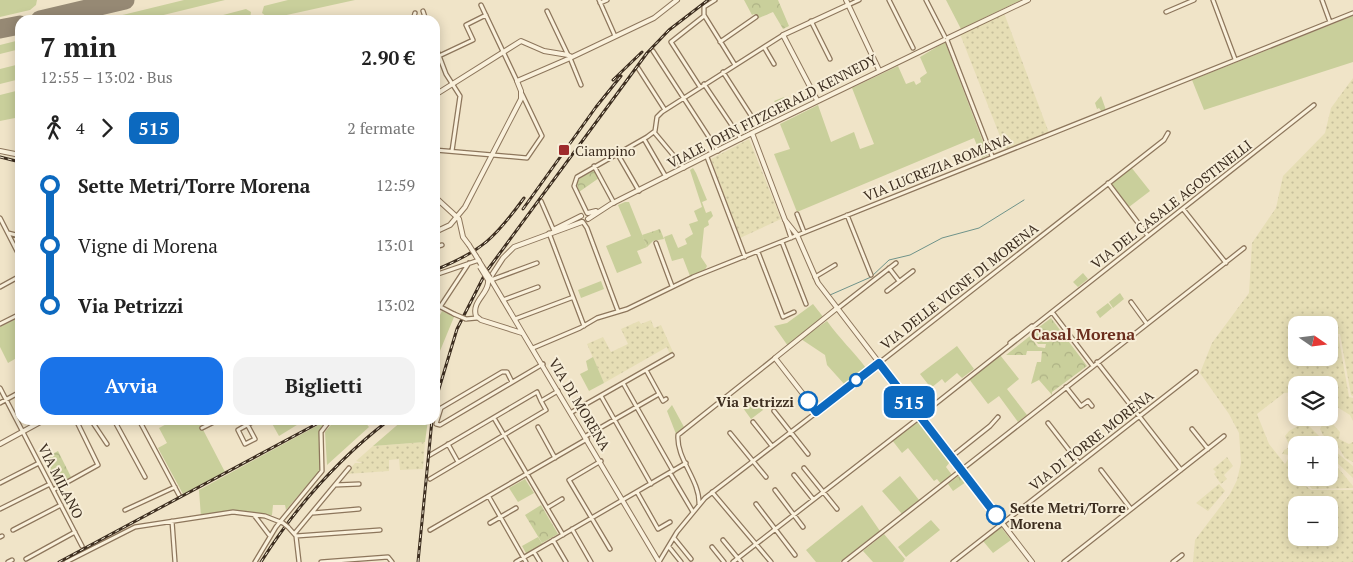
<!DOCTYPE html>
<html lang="it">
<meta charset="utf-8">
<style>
:root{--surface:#fff;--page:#f2f2f2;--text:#222;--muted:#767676;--accent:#1a73e8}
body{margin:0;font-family:"PT Serif",serif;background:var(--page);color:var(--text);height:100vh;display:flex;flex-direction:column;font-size:19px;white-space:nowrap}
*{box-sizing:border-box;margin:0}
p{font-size:16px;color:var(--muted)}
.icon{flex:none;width:28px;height:28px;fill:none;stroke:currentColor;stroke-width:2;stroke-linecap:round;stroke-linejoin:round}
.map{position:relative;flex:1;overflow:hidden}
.drawer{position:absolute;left:15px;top:15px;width:425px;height:410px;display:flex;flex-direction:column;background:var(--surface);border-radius:15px;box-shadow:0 2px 12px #0003}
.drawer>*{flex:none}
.badge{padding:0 10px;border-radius:8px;font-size:18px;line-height:32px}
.needle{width:32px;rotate:104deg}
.buttons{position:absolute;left:1288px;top:316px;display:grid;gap:10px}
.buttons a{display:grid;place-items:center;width:50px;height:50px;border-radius:10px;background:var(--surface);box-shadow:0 2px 12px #0003;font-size:25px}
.map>.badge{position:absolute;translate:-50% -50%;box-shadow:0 0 0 2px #fff}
.legs{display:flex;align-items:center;gap:8px;height:55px;padding:0 25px;font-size:16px}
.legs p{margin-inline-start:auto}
.head{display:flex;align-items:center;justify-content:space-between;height:85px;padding:0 25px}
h1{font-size:28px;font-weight:700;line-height:38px}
.primary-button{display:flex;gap:10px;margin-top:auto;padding:10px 25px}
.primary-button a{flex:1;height:58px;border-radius:15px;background:var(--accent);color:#fff;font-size:20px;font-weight:700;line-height:58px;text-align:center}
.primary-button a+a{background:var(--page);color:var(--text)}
ul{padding:0 25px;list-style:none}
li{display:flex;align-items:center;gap:18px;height:60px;font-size:19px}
li i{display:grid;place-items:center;width:8px;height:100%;margin:0 6px;background:currentColor}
li i::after{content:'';width:12px;height:12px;margin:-6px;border:4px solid;border-radius:50%;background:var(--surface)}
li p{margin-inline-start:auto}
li:first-child i{background:linear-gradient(#0000 50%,currentColor 0)}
li:last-child i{background:linear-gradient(currentColor 50%,#0000 0)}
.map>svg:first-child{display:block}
.farmland{fill:url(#farmland-dots);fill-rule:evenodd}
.grass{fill:#c9cf9b}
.park{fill:url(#park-crowns)}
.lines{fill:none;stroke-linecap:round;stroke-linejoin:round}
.stream{stroke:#6f938a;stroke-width:1}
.runway{stroke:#968974;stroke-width:19}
.minor-casing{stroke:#8d765c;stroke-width:5.5}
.tertiary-casing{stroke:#8d765c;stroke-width:6}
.minor{stroke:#faf1dc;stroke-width:3}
.tertiary{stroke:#faf1dc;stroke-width:4}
.rail-casing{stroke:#3d2e20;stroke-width:3}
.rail{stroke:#f7eed8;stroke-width:1;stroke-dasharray:4;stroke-linecap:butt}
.minor-bridge-casing{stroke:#8d765c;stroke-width:5.5;stroke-linecap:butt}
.tertiary-bridge-casing{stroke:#8d765c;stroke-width:6;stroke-linecap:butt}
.minor-bridge{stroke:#faf1dc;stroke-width:3}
.tertiary-bridge{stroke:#faf1dc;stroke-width:4}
.line-1-casing{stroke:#fff;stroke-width:11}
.line-1{stroke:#0c69bf;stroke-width:8}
.poi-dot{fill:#9e2a2b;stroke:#f7eed8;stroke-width:2}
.stop-1-dot{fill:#fff;stroke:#0c69bf;stroke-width:2.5}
.labels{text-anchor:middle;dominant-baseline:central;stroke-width:4;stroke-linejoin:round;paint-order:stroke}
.street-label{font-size:14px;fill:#3d2e20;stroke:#f7eed8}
.poi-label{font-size:14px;fill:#3d2e20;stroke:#f7eed8;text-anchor:start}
.stop-label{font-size:14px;font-weight:bold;fill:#3d2e20;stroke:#f7eed8;text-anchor:end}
.quarter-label{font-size:16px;font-weight:bold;fill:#6b2e1e;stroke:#f7eed8}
</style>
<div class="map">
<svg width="1353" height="562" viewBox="0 0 1353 562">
<defs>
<pattern id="farmland-dots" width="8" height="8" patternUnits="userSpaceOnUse" patternTransform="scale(1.25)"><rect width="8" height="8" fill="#e6deb5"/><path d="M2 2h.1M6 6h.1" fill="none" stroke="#c6bf9b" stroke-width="1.8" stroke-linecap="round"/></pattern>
<pattern id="park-crowns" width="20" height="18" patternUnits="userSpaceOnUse" patternTransform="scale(1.25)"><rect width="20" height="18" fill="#c9cf9b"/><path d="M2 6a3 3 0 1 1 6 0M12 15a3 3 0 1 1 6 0" fill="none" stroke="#aeb285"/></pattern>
</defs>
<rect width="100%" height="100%" fill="#f0e4c8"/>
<path class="farmland" d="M1004,13L1049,133L1005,149L960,34Z
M1353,78V396L1351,395L1340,334H1338L1349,397L1353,398V421L1350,415L1337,407L1329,416L1330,421L1340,432L1339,439L1349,444L1353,442V462L1345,458L1337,445L1323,435L1320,429L1323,423L1320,418H1329V385H1296V392L1284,393L1257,414L1269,444L1285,464L1288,459H1291L1296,465V478H1302L1306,486L1311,490H1353V562H1193L1195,540L1230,494L1237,480L1241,463L1239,433L1229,414L1200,373L1212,343L1249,293L1252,243L1276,208L1283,176L1325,133L1331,108ZM1296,325H1329V358H1296ZM1296,505H1329V538H1296Z
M749,139L781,219L740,238L711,159Z
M651,320L654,328L661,325L673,352L670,355L667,347L604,383L587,344L603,337L611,352L628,344L621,329L639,321L641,324Z
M1296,412V418H1301L1328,445H1296V456L1282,454L1284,450L1290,447L1285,436L1289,431L1298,426L1292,417Z
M425,442L423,469L400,470L399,459L389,460V471L346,474L355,463H363L356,461L373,446Z
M1329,446L1353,466V478L1329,455Z
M1227,457L1233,466L1224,475L1227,479L1221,484L1214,474L1216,472L1213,469Z
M1329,457L1353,486V488L1312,489L1303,478H1329Z
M1219,484L1225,491L1208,511L1196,503Z"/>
<path class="grass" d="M0,0H37L36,5L30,10L0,17Z
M184,0H225L143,20H102Z
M288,0H355L273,18L267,17L262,13L264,6Z
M946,0H1021L961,29Z
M246,9L251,12L250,20H204Z
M1353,16V62L1204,110L1192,80Z
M20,40V49L0,54V45Z
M945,42L988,155L982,158L974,138L797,212L774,154L790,149L780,124L818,105L831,142L854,132L860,149L874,144L852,88L898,66L906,84L914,81L916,85L921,82L920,78L927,73L920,57Z
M20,64V79L0,84V69Z
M20,90V117L0,121V95Z
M1101,96L1106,110L1102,112L1099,108L1097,109L1095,103Z
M784,97L791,108L782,113L774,101Z
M1131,167L1150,191L1129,207L1111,184Z
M693,168L696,173L707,200L702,202L706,213L711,211L713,216L708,221L709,225L704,228L701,257L707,266L705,270L690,276L683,258L672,261L664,237L672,234L678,248L687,244L685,239L693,234L689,224L698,221L694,211L702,207L690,170Z
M625,202H629L647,247L637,251L642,263L617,273L606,246L631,236L618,205Z
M1083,273L1088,279L1078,287L1073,282Z
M601,281L604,289L581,298L578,290Z
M1120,293L1124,299L1113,308L1109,302Z
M1108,303L1112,308L1100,318L1096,312Z
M813,304L824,318L788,346L774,326L787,323Z
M442,311L454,317L435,363V325Z
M20,317V356L8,363L0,347V327Z
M827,321C839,338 854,352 866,368L845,385L827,365L825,355L801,339Z
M957,346L974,369L962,378L957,373L945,383L942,379L931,388L920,374Z
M1000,355L1019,379L1007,389L1027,415L1018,422L999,396L988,404L969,379Z
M593,357L604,383L589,391L580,374L588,370L586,361Z
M754,399L763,410L751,419L743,408Z
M672,405L684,427L676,434L667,411Z
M174,420H198L225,472L183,494L158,448L167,443L159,428Z
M270,420H305L279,436Z
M335,420H363L369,427L327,465L325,432Z
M403,420H428L425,442L373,446Z
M918,420L950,462L946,467L952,475L941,484L937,479L934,481L908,448L902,453L892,440Z
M324,422L319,433L320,470L286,510L285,505H273L272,515L267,516L233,512L201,517L199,490Z
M900,476L919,500L902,514L882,491Z
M525,479L534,493L518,502L509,488Z
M862,505L880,531L840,562H816L806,550Z
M931,520L940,530L906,557L898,547Z
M1001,527L1011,540L993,553L983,541Z
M884,534L905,559L903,562H873L863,551Z
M538,537L543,545L527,555L522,546Z"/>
<path class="park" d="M744,0H778L789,26L783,29L773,12L759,18L754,14L752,15Z
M594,170L599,178L579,192L576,181Z
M660,229L664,239L653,241L647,247L642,235Z
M1051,318L1087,366L1052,392V395L1039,380L1031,384L1037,362H1041L1042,351H1027L1026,355H1006L1030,336L1038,347L1045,348L1046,344H1038L1030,334Z
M58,451L71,477L57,484L43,459Z
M960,475L966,482L953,491L948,484Z
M541,505L558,534L542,543L525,515Z"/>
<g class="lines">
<path class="stream" d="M830,295L871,277L889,260L910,255L942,238L979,228L1024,200"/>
<path class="runway" d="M40,20L125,0
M0,29L20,25"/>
<defs>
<path id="minor" d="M599,0L615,36
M715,0L704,7V15L735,65
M889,0L913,48
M926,0L945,37
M1213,0L1235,59
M1322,0L1330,22
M600,3L607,0
M481,5L517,81
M848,5L859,0
M423,11L426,20
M547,11L568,55
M1166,12L1194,0
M413,20L415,13
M811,21L830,59
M947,40L992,156
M720,42L756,17
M435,45L446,74L460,96L452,151
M764,47L774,64
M653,51L718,151
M439,56L473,40L466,25L486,15
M570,58L581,85
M638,68L665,110
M723,72L752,117
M704,84L741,139
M700,87L671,42L704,16
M654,132L684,168
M644,139L666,177
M435,150L527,158L542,136L522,94
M617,153L639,191
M707,157L745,257
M594,166L614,203
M1108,183L1148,236
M541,201L554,231
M1183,209L1226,263
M587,213L574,186L577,177L647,137L655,131L657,117L662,112L783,35
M797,214L804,232
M847,215L871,275
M0,218L20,257
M785,220L791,238
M583,222L587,228L618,311
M8,233L20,236
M549,233L584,326
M782,242L806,304
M656,243L672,286
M435,247L442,245
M758,252L783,317L794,312
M889,268L899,281
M435,275L479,260
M815,277L835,265
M491,280L537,263
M0,287L20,276
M887,291L913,271
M503,300L538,287
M1131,302L1147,324
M435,304L454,314
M440,307L469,263
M837,309L896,263
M1052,312L1093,366
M466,319L477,318
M515,319L571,298
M0,324L20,314
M1010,343L1032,326
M533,348L580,328L597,318L627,309L693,277L1353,13
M1097,362L1181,470
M879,363L1164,140L1168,133
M646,370L663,401L666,399
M512,382L507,372H502L441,408L436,424L440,425L543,364
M623,383L673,471
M1066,387L1081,406L1088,401L1092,406
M0,388L82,546
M601,396L651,484
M0,403L20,392
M774,411L808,454
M572,412L672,355
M920,416L1314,105
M494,418L547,508
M91,420L107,444
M114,420L145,477
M139,420L179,495
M753,422L772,446
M1048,423L1079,463
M247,424L255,439L245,444L238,430L256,420
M538,427L555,458
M202,428L218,420
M1192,429L1208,449
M730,433L766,477
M586,436L659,394
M448,444L458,462
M430,455L537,392L541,401
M951,457L990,426L998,417
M601,461L569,480L610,549
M804,468L837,509
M1101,470L1131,509
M670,473L693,512
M794,475L813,499
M430,479L546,410L541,401L558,391
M0,483L39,463
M335,485L359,484
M53,490L98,465L76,420
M775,490L803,527
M637,492L658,529L670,522
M712,492L771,562
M489,497L526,562
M562,499L547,508L563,535
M699,504C700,480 676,459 678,435L775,358
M756,504L795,555
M0,509L50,484
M125,510L175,487
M313,513L359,509
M254,515L270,536
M172,521L175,562
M490,523L516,508
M288,527L296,536L299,562
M572,529L591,562
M13,530L61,505
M430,530L587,439
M295,533L349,468
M296,536L380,530
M0,537L2,536
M674,538L691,559
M553,540L566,562
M723,540L741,562
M669,547L681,562
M712,547L724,562
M534,552L540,562
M26,559L75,532
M8,562L12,560
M66,562L135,527L233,512L265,516L283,523
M255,562L276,527L322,471L321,432L330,420
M321,562L388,557L392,562
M516,562L686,463
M659,562L677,532L705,498L817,412
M733,562L920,417
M844,562L1244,248
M953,562L1196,372
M1064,562L1224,436
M1173,562L1182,555"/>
<path id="tertiary" d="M846,0L879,70
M948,38L1028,0
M570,56V58L654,18L677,0
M435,95L521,41L544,51L568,55
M817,100L783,35L848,5
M752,133L785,220L797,235L818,283L1032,562
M0,151L20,155
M435,197L459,219L463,237L469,245
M588,213L596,211
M588,219L611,204L756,131L944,40
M582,222L514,247L503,258L490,278L659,562
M555,229L581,216
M435,232L450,225L465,207L521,99V91L517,81L568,59
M476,256L482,266
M488,280C490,293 471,301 476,316L481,320L522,333
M836,309L775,358L817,412L879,363
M0,444L44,420"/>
</defs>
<use href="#minor" class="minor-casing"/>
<use href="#tertiary" class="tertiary-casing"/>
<use href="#minor" class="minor"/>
<use href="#tertiary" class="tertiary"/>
<defs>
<path id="rail" d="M613,80L642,52
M0,157L20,162
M523,209L596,107L621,76
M435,270C482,251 495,238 524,198
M435,402L457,329L486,272L647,53L669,30L708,0
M59,562L324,420
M261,562C295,508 338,459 389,420
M418,562L432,420"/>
</defs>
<use href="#rail" class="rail-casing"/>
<use href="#rail" class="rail"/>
<defs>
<path id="minor-bridge" d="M454,314L466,319
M283,523L288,527"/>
<path id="tertiary-bridge" d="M469,245L476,256
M482,266L490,278
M480,267L488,280"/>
</defs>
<use href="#minor-bridge" class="minor-bridge-casing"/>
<use href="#tertiary-bridge" class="tertiary-bridge-casing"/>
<use href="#minor-bridge" class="minor-bridge"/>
<use href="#tertiary-bridge" class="tertiary-bridge"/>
</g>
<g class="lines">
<defs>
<path id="line-1" d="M808,401L816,412L879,363L996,515"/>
</defs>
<use href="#line-1" class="line-1-casing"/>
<use href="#line-1" class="line-1"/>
</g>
<rect class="poi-dot" x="558" y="144" width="12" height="12" rx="2.5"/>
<g class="stop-1-dot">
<circle cx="856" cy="380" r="6"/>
<circle cx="808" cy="401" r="9"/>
<circle cx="996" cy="515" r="9"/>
</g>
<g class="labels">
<g class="street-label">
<text transform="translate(772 111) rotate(-27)">VIALE JOHN FITZGERALD KENNEDY</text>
<text transform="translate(937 167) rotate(-22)">VIA LUCREZIA ROMANA</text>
<text transform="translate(1171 204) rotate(-38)">VIA DEL CASALE AGOSTINELLI</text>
<text transform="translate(959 286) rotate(-38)">VIA DELLE VIGNE DI MORENA</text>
<text transform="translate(580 404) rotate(59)">VIA DI MORENA</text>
<text transform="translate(1091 440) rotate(-38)">VIA DI TORRE MORENA</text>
<text transform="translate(61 481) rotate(63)">VIA MILANO</text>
</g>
<g class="poi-label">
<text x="575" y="150">Ciampino</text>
</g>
<g class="stop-label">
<text x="794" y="401">Via Petrizzi</text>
<text x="1010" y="507" text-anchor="start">Sette Metri/Torre<tspan x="1010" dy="16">Morena</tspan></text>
</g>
<g class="quarter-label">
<text x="1083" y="334">Casal Morena</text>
</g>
</g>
</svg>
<div class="buttons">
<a><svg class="needle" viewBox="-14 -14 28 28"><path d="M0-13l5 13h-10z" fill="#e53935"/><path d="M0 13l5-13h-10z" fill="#767676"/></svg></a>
<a><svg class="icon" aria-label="layers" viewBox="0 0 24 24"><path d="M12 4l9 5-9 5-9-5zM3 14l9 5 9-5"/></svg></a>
<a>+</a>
<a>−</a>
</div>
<b class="badge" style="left:909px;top:402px;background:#0c69bf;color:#fff">515</b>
<section class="drawer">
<div class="head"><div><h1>7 min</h1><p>12:55 – 13:02 · Bus</p></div><b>2.90 €</b></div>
<div class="legs"><svg class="icon" aria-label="walk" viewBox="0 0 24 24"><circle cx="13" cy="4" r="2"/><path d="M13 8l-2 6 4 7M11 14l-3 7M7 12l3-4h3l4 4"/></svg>4<svg class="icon" aria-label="forward" viewBox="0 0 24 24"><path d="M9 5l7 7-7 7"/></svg><b class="badge" style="background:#0c69bf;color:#fff">515</b><p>2 fermate</p></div>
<ul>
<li><i style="color:#0c69bf"></i><b>Sette Metri/Torre Morena</b><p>12:59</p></li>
<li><i style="color:#0c69bf"></i><span>Vigne di Morena</span><p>13:01</p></li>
<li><i style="color:#0c69bf"></i><b>Via Petrizzi</b><p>13:02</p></li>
</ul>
<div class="primary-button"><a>Avvia</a><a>Biglietti</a></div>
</section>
</div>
